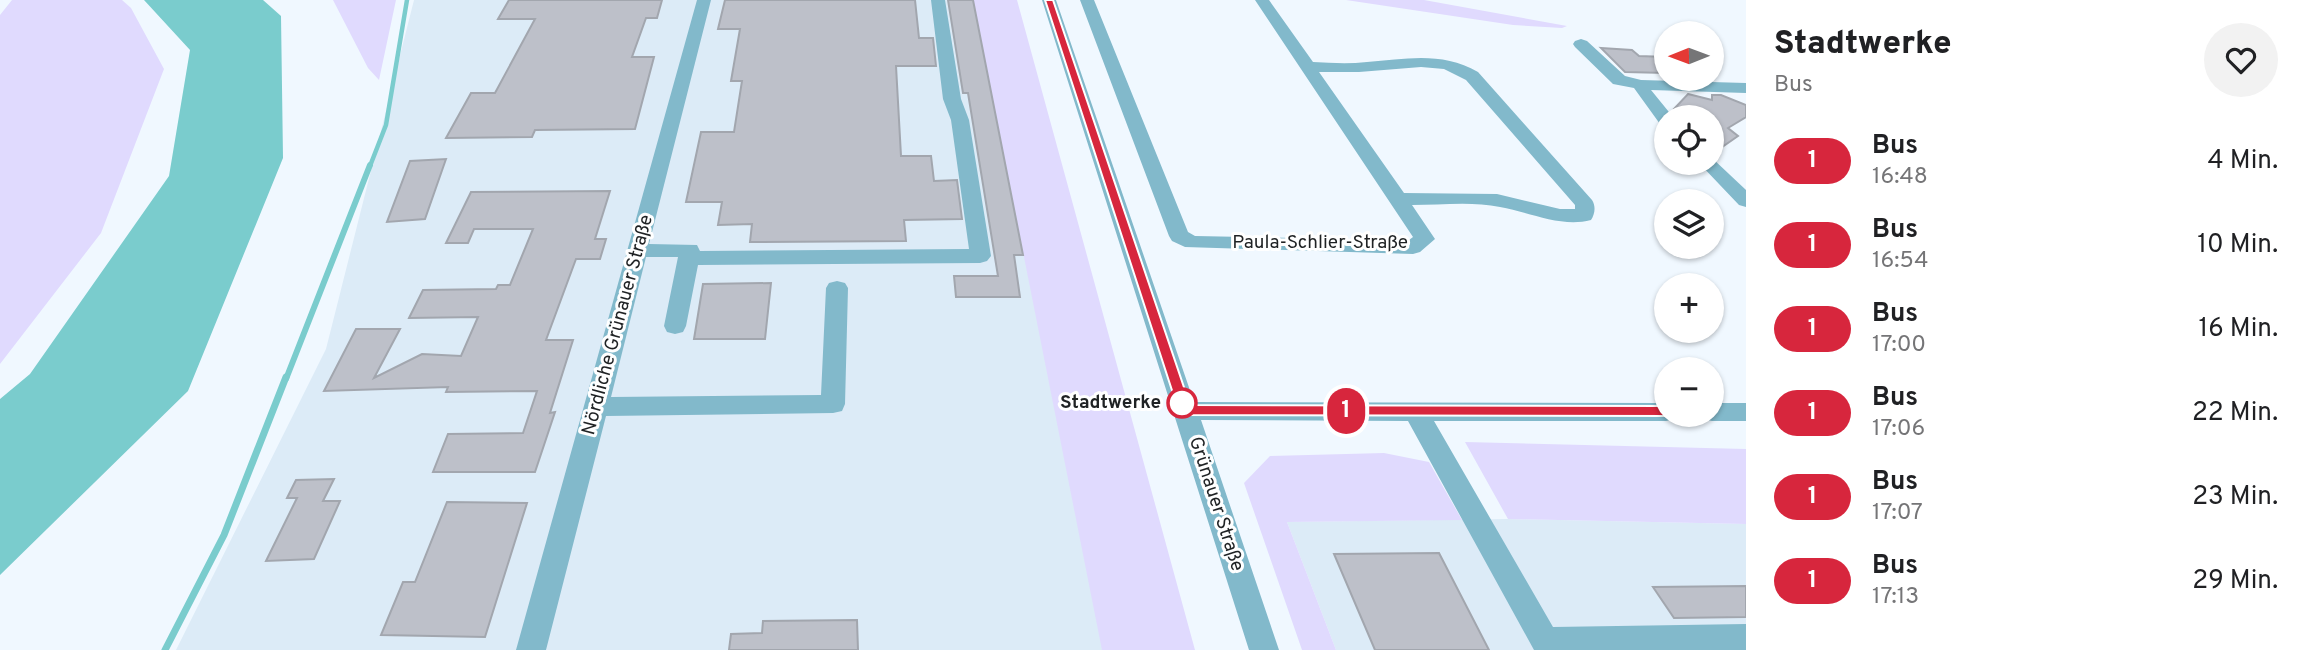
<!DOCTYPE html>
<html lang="de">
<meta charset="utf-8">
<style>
:root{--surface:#fff;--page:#f2f2f2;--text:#202124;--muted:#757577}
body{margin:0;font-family:Overpass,sans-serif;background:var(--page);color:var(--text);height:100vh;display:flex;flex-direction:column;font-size:26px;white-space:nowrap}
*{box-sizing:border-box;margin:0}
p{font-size:23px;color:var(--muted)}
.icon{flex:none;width:38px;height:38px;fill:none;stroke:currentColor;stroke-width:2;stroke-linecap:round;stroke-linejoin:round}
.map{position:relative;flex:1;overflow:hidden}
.sheet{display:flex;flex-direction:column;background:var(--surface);width:560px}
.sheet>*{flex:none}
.badge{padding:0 14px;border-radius:23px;font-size:24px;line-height:46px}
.needle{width:46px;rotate:269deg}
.controls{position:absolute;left:1654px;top:21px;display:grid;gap:14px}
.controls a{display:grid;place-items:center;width:70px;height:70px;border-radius:50%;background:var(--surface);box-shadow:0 2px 5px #0004;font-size:35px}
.map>.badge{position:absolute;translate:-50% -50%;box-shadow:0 0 0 4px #fff}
.round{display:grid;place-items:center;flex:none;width:74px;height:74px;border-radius:37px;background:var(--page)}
.summary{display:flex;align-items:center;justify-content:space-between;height:119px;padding:0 28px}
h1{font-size:33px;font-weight:800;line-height:52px}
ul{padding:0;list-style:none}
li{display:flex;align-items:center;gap:21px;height:84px;padding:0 28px}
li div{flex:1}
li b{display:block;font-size:26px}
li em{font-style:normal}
li .badge{min-width:77px;font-weight:700;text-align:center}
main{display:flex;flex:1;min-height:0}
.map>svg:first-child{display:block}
.built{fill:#dcebf7}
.green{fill:#e0dafe}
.water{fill:#7acccd}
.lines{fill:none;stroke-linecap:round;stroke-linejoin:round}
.stream-far2{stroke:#7acccd;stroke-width:4.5}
.stream-far1{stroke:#7acccd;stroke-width:6}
.stream{stroke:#7acccd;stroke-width:7}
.building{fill:#bdc0c9;stroke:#a2a6ae;stroke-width:2}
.minor{fill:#82b9cb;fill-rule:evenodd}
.line{fill:#d7263d;stroke:#fff;stroke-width:2}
.stop-dot{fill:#fff;stroke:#d7263d;stroke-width:3.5}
.labels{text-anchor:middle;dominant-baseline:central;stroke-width:6;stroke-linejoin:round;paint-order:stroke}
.street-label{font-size:19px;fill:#1f2224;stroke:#fff}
.stop-label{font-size:19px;font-weight:bold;fill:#1f2224;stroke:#fff;text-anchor:end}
</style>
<main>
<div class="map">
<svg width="1746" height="650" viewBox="0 0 1746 650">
<rect width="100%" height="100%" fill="#f0f8ff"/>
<path class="built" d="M414,0H973L1104,650H176L326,349Z
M1508,519L1746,524V650H1336L1287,522Z"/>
<path class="green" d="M12,0H122L131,8L164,69L101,233L0,364V15Z
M333,0H396L379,80L368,68Z
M973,0H1017L1195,650H1102Z
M1346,0H1424L1567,26L1562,28L1513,25Z
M1465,442L1746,449V524L1508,519Z
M1384,453L1429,462L1462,520L1287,522L1336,650H1302L1244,483L1270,456Z"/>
<path class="water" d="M144,0H263L281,16L283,158L188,391L0,575V399L30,374L169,176L190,50Z"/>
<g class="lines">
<path class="stream-far2" d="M370,166L386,125L407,0"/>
<path class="stream-far1" d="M286,379L370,165"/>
<path class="stream" d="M165,650L224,535L286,377"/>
</g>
<path class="building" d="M509,0H662L657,18H646L632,57H654L635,129L535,130L532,137L446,138L471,93H495L535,19H498Z
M725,0H915L919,38H933L936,66H896L901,156H931L934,181L957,180L962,219L904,220L906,241L750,242L752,224L718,225L722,202H686L701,132H734L742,81H731L740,29H718Z
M948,0H973L1023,255H1014L1020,297H956L954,276H998L968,93H963Z
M1601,48L1632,50L1639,56L1666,57V73L1625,72Z
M1688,94L1712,100V95H1721L1746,105V117L1728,128L1738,136L1712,154V117H1684L1674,109Z
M446,159L425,219L387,222L410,161Z
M610,191L595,239H606L600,259H576L546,340H573L550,413L555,412L535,472H433L448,434L523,433L537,391L446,392L448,387L324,391L356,329H400L374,378L422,354L461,356L478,317L409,318L423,290L496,289L498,285H510L533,229H474L468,243H446L471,192Z
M771,283L765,339H694L703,284Z
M334,479L323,501H340L314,559L266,561L297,498H287L296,480Z
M447,502L527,503L485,637L381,635L403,582H415Z
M1439,553L1489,650H1375L1334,554Z
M1746,586V617L1674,618L1653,587Z
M857,620L858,650H729L731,634L762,633L763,621Z"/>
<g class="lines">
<path class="minor" d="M697,0H711L649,244L697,245L700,251L969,249L951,120L943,99L931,0H945L961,99L969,120L991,256L987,261L980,263L698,265L686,326L683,332L675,334L667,332L664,326L678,257H646L611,397L821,395L826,288L829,283L837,281L845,283L848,288L845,404L842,411L833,413L606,416L546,650H516Z
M1042,0H1056L1194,402L1666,403V415H1677L1675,419L1666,421H1434L1553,627L1746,624V650H1534L1408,421L1201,420L1279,650H1249Z
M1080,0H1094L1188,232L1195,236L1409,240L1413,237L1255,0H1269L1313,62C1331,63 1349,64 1367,62C1406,59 1442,51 1478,72L1592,200C1596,206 1595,214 1591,220C1561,228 1529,212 1500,207C1472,201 1440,205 1412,205L1435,239L1420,252L1413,254L1185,247L1172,241L1169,236ZM1421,67L1444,69L1466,80L1575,205V209H1560L1497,194L1404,193L1319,72H1359Z
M1581,39L1587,41L1625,76L1641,80L1746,83V93L1651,90L1673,117H1666V125L1660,124L1634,88L1613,84L1575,47L1573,44L1575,41Z
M1712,158L1746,190V207L1739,205L1699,163H1712Z
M1712,403H1746V421H1712L1703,419L1701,415H1712Z"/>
</g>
<path class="line" d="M1045,0H1053L1190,405L1666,406L1671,408L1673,412L1671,416L1180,415Z"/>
<circle class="stop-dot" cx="1182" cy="403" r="14"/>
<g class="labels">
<g class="street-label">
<text x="1320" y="243">Paula-Schlier-Straße</text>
<text transform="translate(618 325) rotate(-75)">Nördliche Grünauer Straße</text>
<text transform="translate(1216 504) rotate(72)">Grünauer Straße</text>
</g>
<g class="stop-label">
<text x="1161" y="403">Stadtwerke</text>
</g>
</g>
</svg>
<div class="controls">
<a><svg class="needle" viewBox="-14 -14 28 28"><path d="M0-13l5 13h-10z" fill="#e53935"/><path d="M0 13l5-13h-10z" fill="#757577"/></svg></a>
<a><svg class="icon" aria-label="locate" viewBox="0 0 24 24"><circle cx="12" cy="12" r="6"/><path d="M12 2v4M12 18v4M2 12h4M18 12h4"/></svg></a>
<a><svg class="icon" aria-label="layers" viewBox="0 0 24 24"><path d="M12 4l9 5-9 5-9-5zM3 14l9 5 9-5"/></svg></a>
<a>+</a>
<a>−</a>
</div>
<b class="badge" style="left:1346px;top:411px;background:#d7263d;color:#fff">1</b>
</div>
<section class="sheet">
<div class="summary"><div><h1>Stadtwerke</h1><p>Bus</p></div><a class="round"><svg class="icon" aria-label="heart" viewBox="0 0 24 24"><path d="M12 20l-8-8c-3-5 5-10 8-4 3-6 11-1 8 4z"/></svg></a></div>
<ul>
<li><span class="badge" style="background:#d7263d;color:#fff">1</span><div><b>Bus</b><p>16:48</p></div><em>4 Min.</em></li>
<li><span class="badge" style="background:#d7263d;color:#fff">1</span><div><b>Bus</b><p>16:54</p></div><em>10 Min.</em></li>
<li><span class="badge" style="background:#d7263d;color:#fff">1</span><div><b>Bus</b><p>17:00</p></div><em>16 Min.</em></li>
<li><span class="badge" style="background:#d7263d;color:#fff">1</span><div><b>Bus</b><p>17:06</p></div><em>22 Min.</em></li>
<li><span class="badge" style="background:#d7263d;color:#fff">1</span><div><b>Bus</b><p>17:07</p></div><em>23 Min.</em></li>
<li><span class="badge" style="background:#d7263d;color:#fff">1</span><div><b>Bus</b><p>17:13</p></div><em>29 Min.</em></li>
</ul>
</section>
</main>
